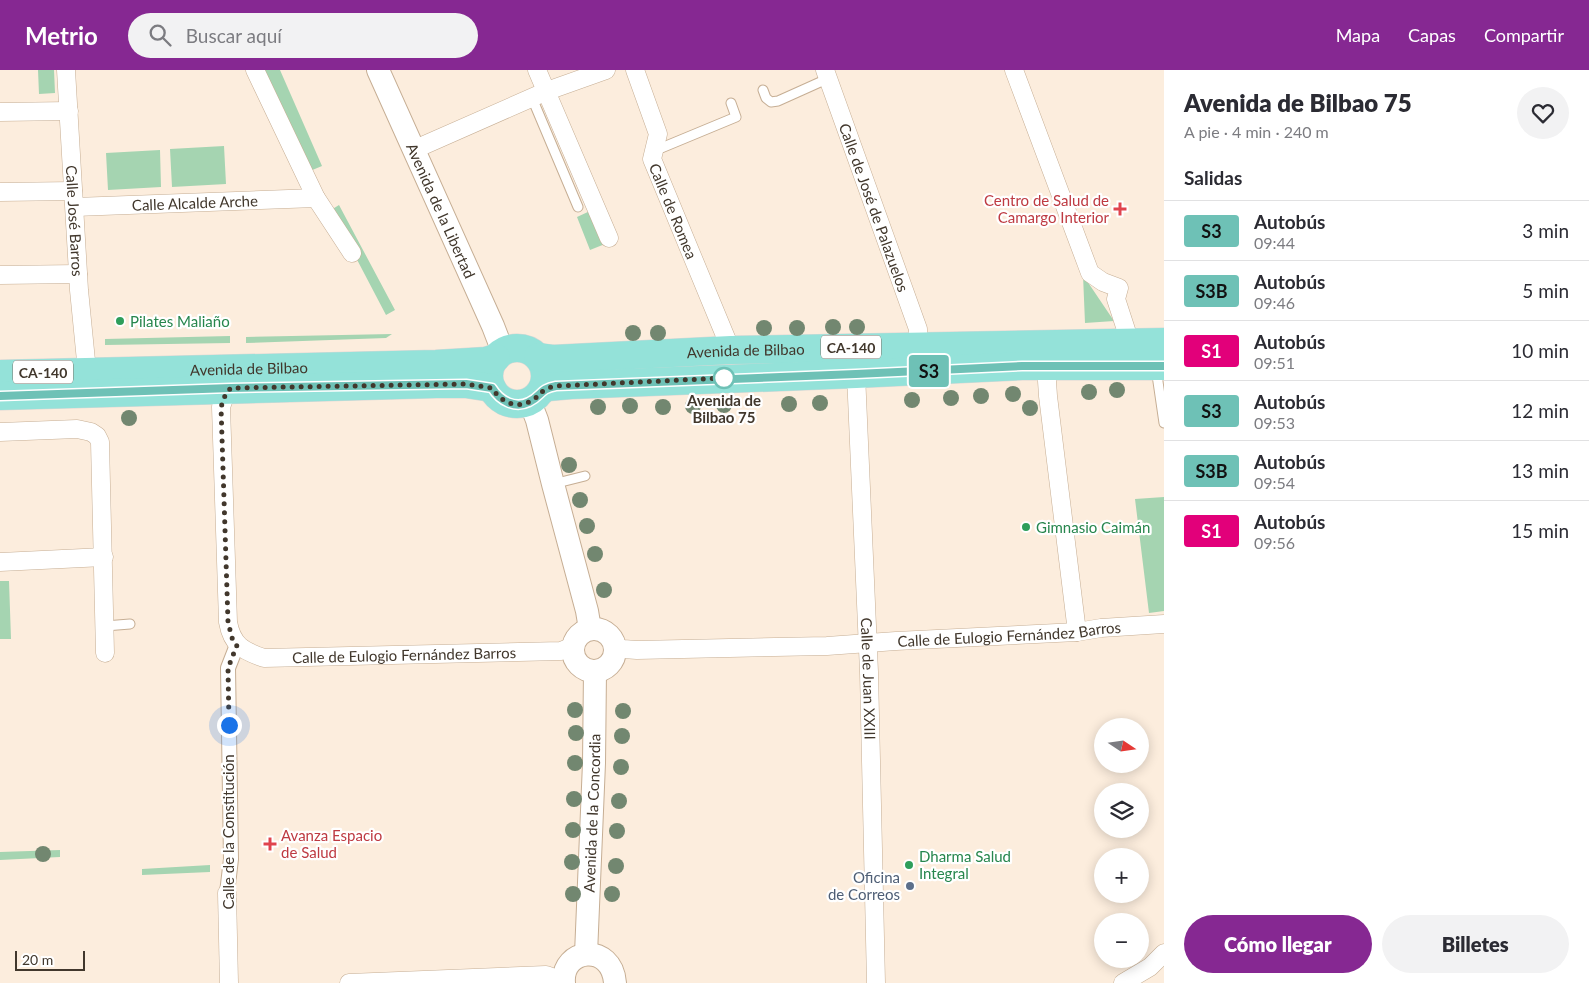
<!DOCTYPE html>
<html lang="es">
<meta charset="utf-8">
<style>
:root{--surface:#fff;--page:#f2f2f3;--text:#2b2b33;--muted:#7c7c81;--line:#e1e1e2;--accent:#862892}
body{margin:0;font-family:Lato,sans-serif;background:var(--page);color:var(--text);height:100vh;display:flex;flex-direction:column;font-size:19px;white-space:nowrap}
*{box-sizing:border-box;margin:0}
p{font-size:16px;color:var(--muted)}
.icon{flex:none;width:28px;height:28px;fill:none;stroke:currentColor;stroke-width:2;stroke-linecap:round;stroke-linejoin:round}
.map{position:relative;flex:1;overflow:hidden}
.drawer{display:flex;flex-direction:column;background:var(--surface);width:425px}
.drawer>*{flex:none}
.badge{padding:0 10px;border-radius:4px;font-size:18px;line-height:32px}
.needle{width:32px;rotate:103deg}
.tools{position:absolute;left:1094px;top:648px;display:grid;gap:10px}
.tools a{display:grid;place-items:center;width:55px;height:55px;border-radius:50%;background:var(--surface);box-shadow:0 2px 12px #0003;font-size:25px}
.scale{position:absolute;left:15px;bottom:12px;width:70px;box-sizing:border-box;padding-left:5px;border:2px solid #41372c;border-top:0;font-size:14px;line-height:18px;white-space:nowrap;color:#41372c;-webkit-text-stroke:4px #fff;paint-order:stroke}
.you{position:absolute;width:25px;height:25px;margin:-12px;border:4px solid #fff;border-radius:50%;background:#1a73e8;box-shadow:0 0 0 8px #1a73e833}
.map>.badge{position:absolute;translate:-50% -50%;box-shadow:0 0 0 2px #fff}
h2{padding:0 20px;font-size:19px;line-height:45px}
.round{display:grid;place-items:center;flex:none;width:52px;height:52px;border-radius:26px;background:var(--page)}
.summary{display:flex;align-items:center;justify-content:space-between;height:85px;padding:0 20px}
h1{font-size:24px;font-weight:800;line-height:38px}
.action{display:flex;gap:10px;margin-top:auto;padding:10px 20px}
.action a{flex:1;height:58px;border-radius:30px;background:var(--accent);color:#fff;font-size:20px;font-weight:800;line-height:58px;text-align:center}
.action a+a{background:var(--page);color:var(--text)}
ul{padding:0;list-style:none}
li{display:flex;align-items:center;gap:15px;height:60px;padding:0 20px;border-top:1px solid var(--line)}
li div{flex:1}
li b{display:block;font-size:19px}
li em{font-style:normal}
li .badge{min-width:55px;font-weight:700;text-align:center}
header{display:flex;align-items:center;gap:30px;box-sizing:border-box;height:70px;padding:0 25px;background:var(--accent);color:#fff}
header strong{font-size:24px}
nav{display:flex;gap:28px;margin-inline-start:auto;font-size:18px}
.search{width:350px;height:45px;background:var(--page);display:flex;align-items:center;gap:12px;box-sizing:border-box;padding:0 18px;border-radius:28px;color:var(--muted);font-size:19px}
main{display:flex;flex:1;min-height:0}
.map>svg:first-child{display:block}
.green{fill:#a5d4b1}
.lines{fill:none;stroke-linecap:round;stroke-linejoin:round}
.service-casing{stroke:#c6ae94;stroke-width:11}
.pedestrian-casing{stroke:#c6ae94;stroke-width:16}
.minor-casing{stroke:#c6ae94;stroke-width:19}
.tertiary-casing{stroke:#c6ae94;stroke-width:24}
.primary-casing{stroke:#d9d7d5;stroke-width:29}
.service{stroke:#fff;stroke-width:9}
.pedestrian{stroke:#fff;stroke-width:14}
.minor{stroke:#fff;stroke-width:18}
.tertiary{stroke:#fff;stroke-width:22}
.primary{stroke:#94e2d9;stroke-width:28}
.tree{fill:#728770}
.line-casing{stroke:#fff;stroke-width:11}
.line{stroke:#6ec1b6;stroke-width:8}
.walk{stroke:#41372c;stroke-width:5;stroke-dasharray:0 9}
.health-dot{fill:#e0444e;stroke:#fff;stroke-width:2}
.leisure-dot{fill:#2e9e5b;stroke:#fff;stroke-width:2}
.stop-dot{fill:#fff;stroke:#6ec1b6;stroke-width:2.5}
.service-dot{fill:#5c6f8a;stroke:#fff;stroke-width:2}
.labels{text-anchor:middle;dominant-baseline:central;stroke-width:4.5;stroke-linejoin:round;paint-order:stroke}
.shield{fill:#fff;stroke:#7a736b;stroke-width:1}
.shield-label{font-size:14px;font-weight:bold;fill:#41372c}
.health-label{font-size:15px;fill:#be3a42;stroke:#fff;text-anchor:end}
.street-label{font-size:15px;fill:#41372c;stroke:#fff}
.leisure-label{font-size:15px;fill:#27864d;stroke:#fff;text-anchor:start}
.stop-label{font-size:15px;font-weight:bold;fill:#41372c;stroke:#fff}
.service-label{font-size:15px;fill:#4e5e75;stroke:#fff;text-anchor:end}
</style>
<header>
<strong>Metrio</strong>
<div class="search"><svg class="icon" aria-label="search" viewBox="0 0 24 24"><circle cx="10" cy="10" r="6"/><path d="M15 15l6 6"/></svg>Buscar aquí</div>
<nav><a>Mapa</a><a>Capas</a><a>Compartir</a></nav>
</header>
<main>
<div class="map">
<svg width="1164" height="913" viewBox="0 0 1164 913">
<rect width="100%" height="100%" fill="#fceddd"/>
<path class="green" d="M38,0H54L55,23L39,24Z
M264,0H280L322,96L310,101Z
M224,76L226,114L172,117L170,79Z
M160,80L161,117L108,120L106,83Z
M339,135L395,240L386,245L331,140Z
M590,141L605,174L590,180L577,147Z
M1083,205L1114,251L1085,253Z
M392,264L386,268L246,273V267Z
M230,266V273L105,275V269Z
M1164,427V541L1149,543L1135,429Z
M0,511H9L11,569H0Z
M60,780V787L0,790V782Z
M210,795V802L142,805V799Z"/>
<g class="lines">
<defs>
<path id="service" d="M763,20L766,28L771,32L778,31L827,9
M532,28L578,137
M654,81L736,47L731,33
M1156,298L1164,353
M553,414L585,406
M105,556L130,554"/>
<path id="pedestrian" d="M227,823L231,789L228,598L237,575"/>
<g id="minor">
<path id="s1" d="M66,0L79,220L87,301"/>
<path d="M255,0L316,128L352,183"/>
<path d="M537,0L609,168"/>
<path id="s2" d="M635,0L658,64L652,89L731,280"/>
<path id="s3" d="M825,0L918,259V276"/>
<path d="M1014,0L1090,203L1103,212L1119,218L1116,229L1130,272"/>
<path d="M0,42L69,41"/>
<path d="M413,80L547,21L606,0"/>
<path d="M0,122L73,121"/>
<path id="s4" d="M75,137L316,128"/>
<path d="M0,205L78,204"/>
<path d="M1046,296L1048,326L1077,562"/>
<path id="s5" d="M856,304L869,602L876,913"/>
<path id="s6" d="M231,319L226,323L221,337L228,552C232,575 243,581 264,588L561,581L573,576"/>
<path d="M0,362L77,359L91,362L97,366L100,372L105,583"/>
<path d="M0,492L104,487"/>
<path id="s7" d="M615,577L623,579L637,580L827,576L896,571L1077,562L1101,558L1164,554"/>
<path d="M227,823L229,913"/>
<path d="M349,913L546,905L563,911"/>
<path d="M1123,913L1150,897L1164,883"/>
</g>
<g id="tertiary">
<path id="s8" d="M378,0L493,256L503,282"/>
<path d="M530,332L537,350L553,414L587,541L590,559"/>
<circle cx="594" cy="580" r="21"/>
<path id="s9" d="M586,884L594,693L595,601"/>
<path d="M564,913C561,878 612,872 615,913"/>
</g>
<g id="primary">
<circle cx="517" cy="306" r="28"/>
<path id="s10" d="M538,287L553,289L731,280L1164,272"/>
<path id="s11" d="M0,304L436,294L486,291L496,288"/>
<path d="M542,320L548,317L571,315L856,304L1022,296H1164"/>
<path d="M0,326L436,314H466L492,318"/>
</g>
</defs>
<use href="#service" class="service-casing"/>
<use href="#pedestrian" class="pedestrian-casing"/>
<use href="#minor" class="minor-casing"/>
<use href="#tertiary" class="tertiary-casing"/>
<use href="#primary" class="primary-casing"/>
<use href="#service" class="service"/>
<use href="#pedestrian" class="pedestrian"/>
<use href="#minor" class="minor"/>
<use href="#tertiary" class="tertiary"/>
<use href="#primary" class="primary"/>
</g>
<g class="tree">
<circle cx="833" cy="257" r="8"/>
<circle cx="857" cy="257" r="8"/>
<circle cx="764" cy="258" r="8"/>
<circle cx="797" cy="258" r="8"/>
<circle cx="633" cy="263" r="8"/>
<circle cx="658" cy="263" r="8"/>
<circle cx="1117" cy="320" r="8"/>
<circle cx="1089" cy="322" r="8"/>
<circle cx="1013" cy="324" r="8"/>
<circle cx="981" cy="326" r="8"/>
<circle cx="951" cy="328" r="8"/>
<circle cx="912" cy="330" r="8"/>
<circle cx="820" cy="333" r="8"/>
<circle cx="789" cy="334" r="8"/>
<circle cx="724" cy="335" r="8"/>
<circle cx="630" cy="336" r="8"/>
<circle cx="693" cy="336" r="8"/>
<circle cx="598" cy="337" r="8"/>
<circle cx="663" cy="337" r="8"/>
<circle cx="1030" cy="338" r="8"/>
<circle cx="129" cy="348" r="8"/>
<circle cx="569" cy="395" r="8"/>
<circle cx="580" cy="430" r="8"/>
<circle cx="587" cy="456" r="8"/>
<circle cx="595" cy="484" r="8"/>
<circle cx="604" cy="520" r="8"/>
<circle cx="575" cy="640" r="8"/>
<circle cx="623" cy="641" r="8"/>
<circle cx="576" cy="663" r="8"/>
<circle cx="622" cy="666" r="8"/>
<circle cx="575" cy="693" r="8"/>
<circle cx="621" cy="697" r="8"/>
<circle cx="574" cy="729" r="8"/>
<circle cx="619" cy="731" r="8"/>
<circle cx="573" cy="760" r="8"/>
<circle cx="617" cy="761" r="8"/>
<circle cx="43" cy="784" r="8"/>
<circle cx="572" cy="792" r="8"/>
<circle cx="616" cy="796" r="8"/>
<circle cx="573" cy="824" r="8"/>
<circle cx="612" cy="824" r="8"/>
</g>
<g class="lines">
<defs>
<path id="line" d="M0,326L231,318L466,314L492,318C500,331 515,339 529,332C542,326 539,319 556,316L856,304L1022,296H1164"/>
</defs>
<use href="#line" class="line-casing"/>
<use href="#line" class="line"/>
<path class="walk" d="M229,655L228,598L237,575L232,568L228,552L221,337L226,323L231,318L466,314L492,318C500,331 515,339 529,332C542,326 539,319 556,316L724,308"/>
</g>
<g class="health-dot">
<path d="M1117.5 131.5h5v5h5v5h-5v5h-5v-5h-5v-5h5z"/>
<path d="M267.5 766.5h5v5h5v5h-5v5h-5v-5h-5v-5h5z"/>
</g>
<g class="leisure-dot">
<circle cx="120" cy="251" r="5"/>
<circle cx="1026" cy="457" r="5"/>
<circle cx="909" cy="795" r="5"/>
</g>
<circle class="stop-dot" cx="724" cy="308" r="10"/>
<circle class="service-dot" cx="910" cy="816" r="5"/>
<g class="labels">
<g class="shield">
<rect x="821" y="265.5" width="60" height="23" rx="4"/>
<rect x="13" y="290.5" width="60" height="23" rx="4"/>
</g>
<g class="shield-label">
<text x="851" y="277">CA-140</text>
<text x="43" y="302">CA-140</text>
</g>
<g class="health-label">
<text x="1109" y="130">Centro de Salud de<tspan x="1109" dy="17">Camargo Interior</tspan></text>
<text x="281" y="765" text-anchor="start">Avanza Espacio<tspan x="281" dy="17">de Salud</tspan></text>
</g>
<g class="street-label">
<text stroke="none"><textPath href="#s4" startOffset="120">Calle Alcalde Arche</textPath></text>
<text stroke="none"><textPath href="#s3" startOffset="146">Calle de José de Palazuelos</textPath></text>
<text stroke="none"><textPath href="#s8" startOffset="154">Avenida de la Libertad</textPath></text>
<text stroke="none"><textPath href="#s2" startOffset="150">Calle de Romea</textPath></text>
<text stroke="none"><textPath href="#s1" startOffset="151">Calle José Barros</textPath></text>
<text stroke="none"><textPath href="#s10" startOffset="208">Avenida de Bilbao</textPath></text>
<text stroke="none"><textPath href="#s11" startOffset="249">Avenida de Bilbao</textPath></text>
<text stroke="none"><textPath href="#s7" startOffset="395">Calle de Eulogio Fernández Barros</textPath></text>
<text stroke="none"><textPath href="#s6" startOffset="431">Calle de Eulogio Fernández Barros</textPath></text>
<text stroke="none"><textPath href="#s5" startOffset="305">Calle de Juan XXIII</textPath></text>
<text stroke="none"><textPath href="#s9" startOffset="141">Avenida de la Concordia</textPath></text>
<text transform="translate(228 762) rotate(-90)">Calle de la Constitución</text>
</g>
<g class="leisure-label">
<text x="130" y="251">Pilates Maliaño</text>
<text x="1036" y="457">Gimnasio Caimán</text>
<text x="919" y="786">Dharma Salud<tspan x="919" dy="17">Integral</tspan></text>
</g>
<g class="stop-label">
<text x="724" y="330">Avenida de<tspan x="724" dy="17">Bilbao 75</tspan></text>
</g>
<g class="service-label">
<text x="900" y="807">Oficina<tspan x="900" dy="17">de Correos</tspan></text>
</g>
</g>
</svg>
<div class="tools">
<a><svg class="needle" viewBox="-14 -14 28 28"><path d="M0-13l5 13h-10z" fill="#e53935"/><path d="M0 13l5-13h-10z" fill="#7c7c81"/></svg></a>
<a><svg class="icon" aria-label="layers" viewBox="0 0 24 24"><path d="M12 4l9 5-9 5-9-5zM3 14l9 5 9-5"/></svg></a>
<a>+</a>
<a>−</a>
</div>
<div class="scale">20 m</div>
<div class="you" style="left:229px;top:655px"></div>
<b class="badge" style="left:929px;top:301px;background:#6ec1b6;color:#111">S3</b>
</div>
<section class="drawer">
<div class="summary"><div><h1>Avenida de Bilbao 75</h1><p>A pie · 4 min · 240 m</p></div><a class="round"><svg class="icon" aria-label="heart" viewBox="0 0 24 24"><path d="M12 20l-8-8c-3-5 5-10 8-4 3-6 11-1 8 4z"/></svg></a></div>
<h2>Salidas</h2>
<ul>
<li><span class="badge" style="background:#6ec1b6;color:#111">S3</span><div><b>Autobús</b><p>09:44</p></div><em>3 min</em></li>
<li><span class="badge" style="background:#6ec1b6;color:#111">S3B</span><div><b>Autobús</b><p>09:46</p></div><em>5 min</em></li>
<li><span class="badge" style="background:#e2007a;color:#fff">S1</span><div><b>Autobús</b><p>09:51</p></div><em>10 min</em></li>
<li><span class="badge" style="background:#6ec1b6;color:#111">S3</span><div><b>Autobús</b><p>09:53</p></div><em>12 min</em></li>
<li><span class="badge" style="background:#6ec1b6;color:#111">S3B</span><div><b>Autobús</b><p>09:54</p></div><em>13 min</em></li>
<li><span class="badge" style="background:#e2007a;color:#fff">S1</span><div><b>Autobús</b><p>09:56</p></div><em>15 min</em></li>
</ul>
<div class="action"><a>Cómo llegar</a><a>Billetes</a></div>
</section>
</main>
